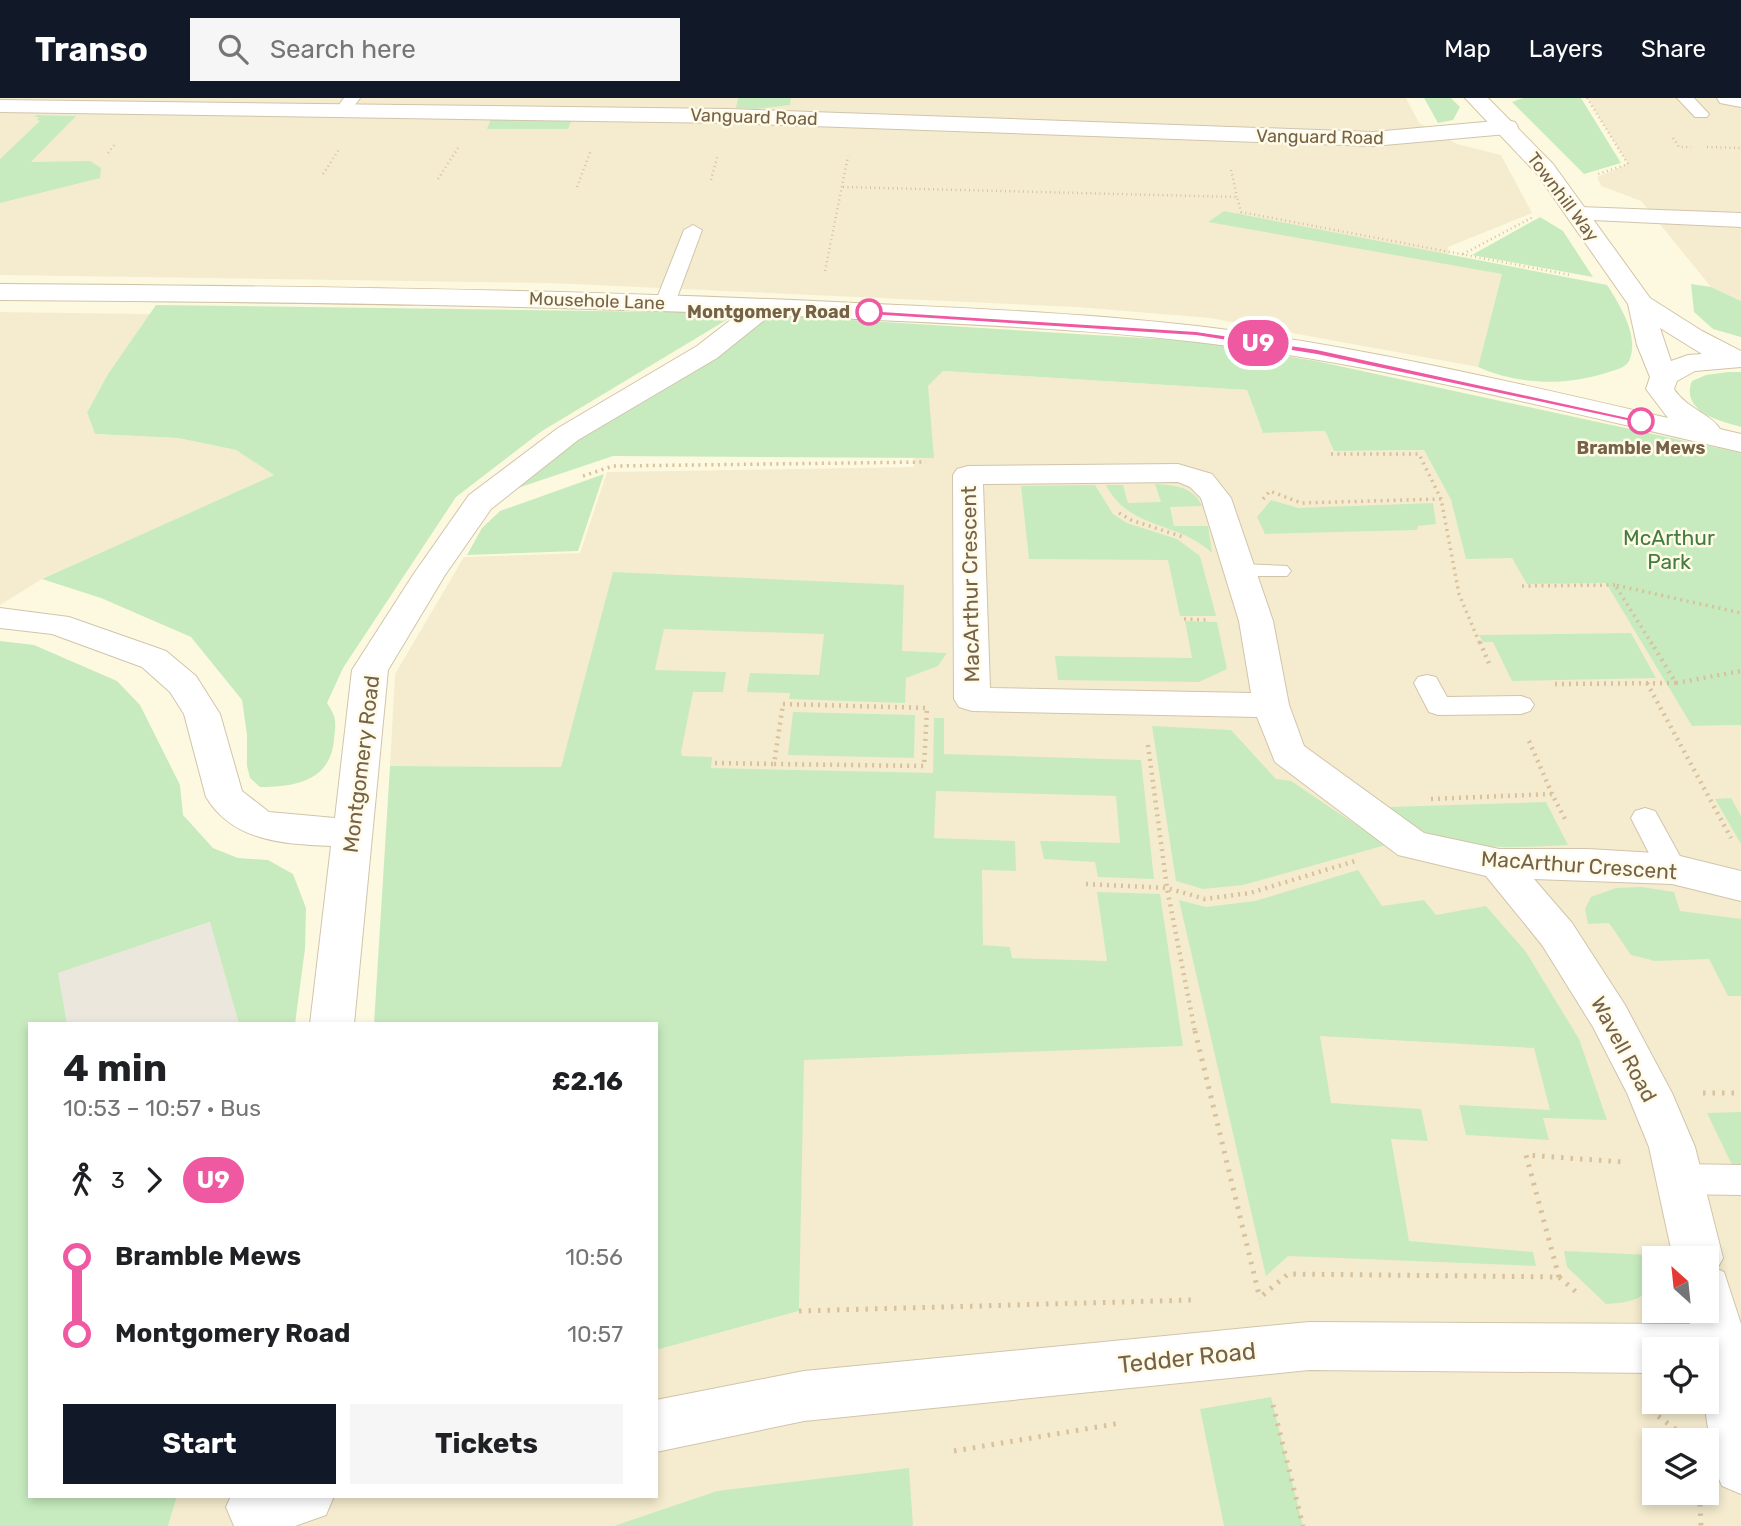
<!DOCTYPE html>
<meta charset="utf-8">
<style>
:root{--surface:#fff;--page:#f6f6f6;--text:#202124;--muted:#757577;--accent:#111827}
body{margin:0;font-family:Rubik,sans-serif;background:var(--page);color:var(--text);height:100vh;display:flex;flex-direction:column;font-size:26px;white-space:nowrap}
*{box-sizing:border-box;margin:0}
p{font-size:23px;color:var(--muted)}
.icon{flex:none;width:38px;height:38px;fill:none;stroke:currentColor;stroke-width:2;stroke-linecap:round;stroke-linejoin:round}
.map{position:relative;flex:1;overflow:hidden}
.sheet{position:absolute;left:28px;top:924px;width:630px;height:476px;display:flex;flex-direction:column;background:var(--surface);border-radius:0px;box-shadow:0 4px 10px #0003}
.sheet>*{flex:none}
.badge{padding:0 14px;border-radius:23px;font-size:24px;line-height:46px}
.needle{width:46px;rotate:333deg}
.controls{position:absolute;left:1642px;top:1148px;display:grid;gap:14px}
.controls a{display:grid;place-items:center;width:77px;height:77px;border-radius:0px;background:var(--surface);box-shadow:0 4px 10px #0003;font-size:35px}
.map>.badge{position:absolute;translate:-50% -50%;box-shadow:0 0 0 4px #fff}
.legs{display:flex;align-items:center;gap:10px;height:77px;padding:0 35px;font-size:23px}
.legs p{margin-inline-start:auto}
.summary{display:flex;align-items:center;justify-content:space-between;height:119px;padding:0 35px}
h1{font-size:38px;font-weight:700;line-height:52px}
.primary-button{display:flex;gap:14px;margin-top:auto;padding:14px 35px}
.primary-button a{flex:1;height:80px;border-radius:0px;background:var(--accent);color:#fff;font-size:28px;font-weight:700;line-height:80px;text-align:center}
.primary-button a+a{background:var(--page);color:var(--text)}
ul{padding:0 35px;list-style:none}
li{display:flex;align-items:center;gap:24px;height:77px;font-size:26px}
li i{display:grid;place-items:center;width:10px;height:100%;margin:0 9px;background:currentColor}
li i::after{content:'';width:18px;height:18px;margin:-9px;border:5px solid;border-radius:50%;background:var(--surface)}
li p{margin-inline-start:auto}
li:first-child i{background:linear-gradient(#0000 50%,currentColor 0)}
li:last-child i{background:linear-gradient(currentColor 50%,#0000 0)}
header{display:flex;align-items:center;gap:42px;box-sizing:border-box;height:98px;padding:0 35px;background:var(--accent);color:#fff}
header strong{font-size:33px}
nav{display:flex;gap:38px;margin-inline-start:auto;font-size:24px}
.search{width:490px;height:63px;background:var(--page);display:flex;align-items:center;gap:18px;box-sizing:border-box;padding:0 24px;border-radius:0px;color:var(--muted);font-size:26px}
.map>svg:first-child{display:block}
.residential{fill:#f5eccf;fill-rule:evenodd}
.industrial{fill:#ece7dd}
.green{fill:#c7ebbf}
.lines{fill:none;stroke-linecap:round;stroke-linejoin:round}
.lane-casing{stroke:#d1c4ab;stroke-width:2}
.street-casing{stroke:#d1c4ab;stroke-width:2}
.secondary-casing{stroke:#d2c3a5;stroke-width:2}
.path-far3{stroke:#d8c19b;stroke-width:2.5;stroke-dasharray:1 3.5;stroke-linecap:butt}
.path-far2{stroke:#d8c19b;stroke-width:3.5;stroke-dasharray:2 4.5;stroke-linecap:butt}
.path-far1{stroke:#d8c19b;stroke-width:4.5;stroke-dasharray:2 5;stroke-linecap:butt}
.path{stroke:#d8c19b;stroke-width:5;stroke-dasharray:2.5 7;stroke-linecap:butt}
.lane{fill:#fff;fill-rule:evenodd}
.street{fill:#fff;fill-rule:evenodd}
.secondary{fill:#fff;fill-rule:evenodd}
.line-1{fill:#ef59a1;stroke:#fff;stroke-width:2}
.stop-1-dot{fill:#fff;stroke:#ef59a1;stroke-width:3.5}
.labels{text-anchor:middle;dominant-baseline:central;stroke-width:5;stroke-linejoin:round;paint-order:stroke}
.far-street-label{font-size:18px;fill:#756247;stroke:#fffbe8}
.far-stop-label{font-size:18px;font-weight:bold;fill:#756247;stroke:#fffbe8;text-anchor:end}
.park-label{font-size:21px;fill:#427c3f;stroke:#fffbe8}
.street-label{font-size:21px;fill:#756247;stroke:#fffbe8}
.near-street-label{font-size:24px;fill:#756247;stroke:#fffbe8}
</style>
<header>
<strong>Transo</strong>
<div class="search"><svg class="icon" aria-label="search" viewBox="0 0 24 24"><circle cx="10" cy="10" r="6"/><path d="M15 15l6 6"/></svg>Search here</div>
<nav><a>Map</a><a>Layers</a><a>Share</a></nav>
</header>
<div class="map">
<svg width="1741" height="1428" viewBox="0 0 1741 1428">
<rect width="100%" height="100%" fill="#fdf9e1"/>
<path class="residential" d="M0,0H1406L1419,25L1457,46L1501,57L1532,115L1448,149L1449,166L1502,176L1478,269L1210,220L1076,209L550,185L0,177Z
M1587,0H1741V203L1711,189L1641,103L1601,88L1597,79L1628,66Z
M0,214L150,216L108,276L87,313L95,336L178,340L236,352L274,377L42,481L0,507Z
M943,273L1247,292L1263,335L1325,333L1334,353L1424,352L1451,402L1466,460H1512L1607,483L1697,628L1741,627V1428H168L177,1398H656V1252L799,1213L803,962L654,662L587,579L561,669L390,668L395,576L464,459L580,455L607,374L914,369L916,300ZM1654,1160H1706V1213H1654ZM1654,1251H1706V1304H1654ZM1654,1342H1706V1395H1654Z"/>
<path class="industrial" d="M211,824L239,926H67L57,875Z"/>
<path class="green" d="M738,0H791L790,7L756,11L736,10Z
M1424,0H1451L1460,9L1453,22L1438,25Z
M1523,0H1581L1621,65L1584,76L1512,4Z
M37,17L76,18L31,64L90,63L101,70L100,80L0,105V61L40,23L37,22L39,19H34Z
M491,21H572L568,31H487Z
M1224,113L1607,187C1620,207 1640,239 1629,263C1625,271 1613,272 1606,275C1564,288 1519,287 1478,269L1502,176L1208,124Z
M1540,119L1563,133L1593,179L1472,157Z
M1691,186L1711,189L1741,203V239L1713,231L1694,214Z
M156,207L738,215L542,333L456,399L343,570L327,605C337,620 336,624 334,641C331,683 295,689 260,689L250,680L247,668V637L242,602L191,539L101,500L42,481L274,377L236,352L178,340L95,336L87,314L108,276Z
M771,217L1192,243L1316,263L1741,355V627L1692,628L1606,485L1527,486L1512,460L1466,461L1451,402L1424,352L1334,353L1325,333L1263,335L1247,292L943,273L928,288L934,360L613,358L509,393L577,340L720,257Z
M1728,274H1741V329C1719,323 1680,313 1692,283L1706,277Z
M604,376L578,453L467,457L482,430L500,413Z
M1155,386C1175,387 1194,389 1202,408L1170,409L1174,428H1208L1212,455C1178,423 1129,432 1106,387H1123L1128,405L1161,404Z
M1095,387L1113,416L1127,425L1177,441L1200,458L1216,518H1180L1168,462L1029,461L1021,388Z
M1271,402L1298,410L1433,405L1436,426L1418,428L1417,432L1265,436L1257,419Z
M613,474L904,487L902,553L947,555L938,568L906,580L905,605L789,601L790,595L747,594L750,575L819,577L824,536L664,531L655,572L726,574L723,594H693L681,654L682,658L712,659L711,670L933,675L934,620H944V656L1141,662L1154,781L1098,779L1095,764L1044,761L1040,743L1120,745L1116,698L936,693L934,740L1015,743L1016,773L982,772L983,847L1010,849L1012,860L1107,863L1097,794L1160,796L1183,948L804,962L799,1213L656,1252V926H374L390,668L561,669Z
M1185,523L1217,524L1227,571L1199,584L1058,582L1055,558L1192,560Z
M1631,535L1656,580L1512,583L1493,544H1483L1479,537Z
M0,543L34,547L117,583L140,607L180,687L183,717L213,750L238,760L268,762L293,776L306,810L305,851L295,926H239L210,824L58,875L67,926H30V1398H177L168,1428H0Z
M793,614L915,617L914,660L788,657Z
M1152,628L1231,632L1276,681L1291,683L1386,747L1243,787L1203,791L1176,783Z
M1731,700L1741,718V746L1715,701Z
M1546,704L1568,747C1509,750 1433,756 1389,709Z
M1358,772L1382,808L1424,802L1436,817L1486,808L1526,854L1579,941L1607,1022L1543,1020L1549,1042L1466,1037L1459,1007L1550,1012L1534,950L1320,938L1331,1005L1421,1011L1428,1043L1391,1041L1409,1143L1533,1154L1536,1168L1288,1158L1266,1178L1179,802L1206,809L1255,803Z
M1642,789L1674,794L1680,813L1741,821V898H1728L1709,861L1655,863L1631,857L1609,825L1588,826L1585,811L1591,799L1616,790Z
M1741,1014V1067H1732L1707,1015Z
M1564,1153L1651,1157C1662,1195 1640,1205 1606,1206L1567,1169Z
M1271,1299L1303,1428H1224L1200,1311Z
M909,1370L913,1428H614L717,1393Z"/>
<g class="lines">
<defs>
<path id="lane" d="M344,0H360L350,14L344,16L336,11Z
M1677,0H1694L1709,16L1707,19H1695Z
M693,127L702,132L675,205L665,211L658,209L655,205L684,132Z
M1241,466L1287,468L1291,473L1287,478H1233L1229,473L1233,468Z
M1427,577L1436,579L1447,599L1521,598L1530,601L1534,607L1530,613L1521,616L1438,617L1429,614L1414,585L1418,579Z
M1645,710L1655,713L1659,720L1687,771L1682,779L1672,782L1662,779L1657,771L1631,720L1635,713Z
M1678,1066L1741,1067V1097L1678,1096L1666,1092L1661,1081L1666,1070Z"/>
<path id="street" d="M1717,0H1741V9L1720,5Z
M0,2L728,11L1373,34L1507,22L1515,24L1518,29L1515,34L1507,36L1373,48L728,25L0,14Z
M1579,109L1741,115V129L1571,121L1567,116L1571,111Z
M764,201L773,203L777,209L773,215L717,260L578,342L491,411L445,477L388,572L354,926H310L331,748C285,746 233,744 206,699L184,616L170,594L142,569L52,536L0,530V510L69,519L166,553L196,578L220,616L242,693L269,714L335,720L352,572L413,477L469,397L558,330L697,248L755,203Z
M1178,366L1212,376L1231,400L1273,523L1289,607L1304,648L1424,735L1499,751H1588L1672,756L1741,773V803L1672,786L1534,781L1572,825L1625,907L1672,995L1695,1049L1723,1160L1717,1171L1724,1174L1741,1226V1396L1722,1388L1714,1369L1704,1304H1706V1251H1654V1275L1309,1272L804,1323L656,1354V1302L804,1273L1309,1224L1690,1226L1687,1213H1706V1160H1673L1649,1049L1627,995L1593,929L1542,847L1486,778L1398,757L1275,664L1257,619L972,613L959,609L954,601L953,377L957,371L968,368ZM1178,384L1190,389L1201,400L1239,523L1251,595L990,590L983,386Z
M231,1398H334L326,1417L295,1428H234L226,1409Z"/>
<path id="secondary" d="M1465,0H1488L1553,66L1650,200L1702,233L1741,253V269L1695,273L1677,283L1674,291C1686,310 1711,316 1720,331L1741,336V354C1561,313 1381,266 1197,244C1078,230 957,226 837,220C558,207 279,204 0,202V186C278,188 557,191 835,204C955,210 1077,214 1197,228C1356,247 1512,284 1668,320L1646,291L1650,279L1637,247L1628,206L1537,76ZM1660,230L1702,256L1688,257L1671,263Z"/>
</defs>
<use href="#lane" class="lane-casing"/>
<use href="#street" class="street-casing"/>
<use href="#secondary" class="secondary-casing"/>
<path class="path-far3" d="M1587,0L1628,66L1598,76
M1673,40L1679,49H1691
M1707,49L1741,50
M108,55L116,45
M1231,72L1237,99
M323,76L340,50
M438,81L458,50
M711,82L718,56
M577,89L591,52
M843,89L1237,99L1241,114L1570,177
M1463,156L1533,119
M825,173L848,58"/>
<path class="path-far2" d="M1331,356H1419L1441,401
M583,378L613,368L926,364
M1263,401L1270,393L1301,405L1441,401L1459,496L1480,546
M1119,415L1131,422L1183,439
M1522,488L1615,487
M1184,521L1208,522
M1652,546L1615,487L1741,515"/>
<path class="path-far1" d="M1480,544L1490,568
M1647,585L1731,740
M1676,585L1741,573
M1555,586L1676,585L1651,544
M783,606L927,610L924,668L774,666Z
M1529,643L1552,696
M1148,647L1167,790L1195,934
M715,665L774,666
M1431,701L1552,696L1565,721
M1086,786L1167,790L1205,801L1250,795L1355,763"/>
<path class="path" d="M1195,933L1260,1201
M1703,995H1741
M1559,1179L1526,1057L1623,1064
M1263,1197L1288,1176L1559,1179L1576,1194
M799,1213L1192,1202
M1273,1307L1303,1428
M1643,1307L1678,1333
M954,1353L1121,1325
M1700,1406L1701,1428"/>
<use href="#lane" class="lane"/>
<use href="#street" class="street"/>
<use href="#secondary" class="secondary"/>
</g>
<path class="line-1" d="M866,212L1196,233L1317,251L1646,323L1641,326L1317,257L1196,238L869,217L865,214Z"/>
<g class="stop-1-dot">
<circle cx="869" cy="214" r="12"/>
<circle cx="1641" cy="323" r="12"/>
</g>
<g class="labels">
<g class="far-street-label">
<text transform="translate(754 19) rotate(2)">Vanguard Road</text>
<text transform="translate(1320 39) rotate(1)">Vanguard Road</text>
<text transform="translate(1563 99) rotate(53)">Townhill Way</text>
<text transform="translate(597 203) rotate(2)">Mousehole Lane</text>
</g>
<g class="far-stop-label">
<text x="850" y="214">Montgomery Road</text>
<text x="1641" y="350" text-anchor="middle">Bramble Mews</text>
</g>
<g class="park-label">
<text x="1669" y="439">McArthur<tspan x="1669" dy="24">Park</tspan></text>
</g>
<g class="street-label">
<text transform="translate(970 486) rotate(-91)">MacArthur Crescent</text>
<text transform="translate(361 666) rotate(-83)">Montgomery Road</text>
<text transform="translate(1579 767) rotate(4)">MacArthur Crescent</text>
<text transform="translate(1624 951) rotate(62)">Wavell Road</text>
</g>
<g class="near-street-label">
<text transform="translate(1187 1260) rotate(-6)">Tedder Road</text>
</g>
</g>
</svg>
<div class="controls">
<a><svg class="needle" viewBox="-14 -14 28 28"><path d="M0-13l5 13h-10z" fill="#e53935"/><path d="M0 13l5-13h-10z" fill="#757577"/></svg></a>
<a><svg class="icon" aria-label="locate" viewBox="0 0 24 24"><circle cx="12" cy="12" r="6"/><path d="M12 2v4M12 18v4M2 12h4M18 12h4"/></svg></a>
<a><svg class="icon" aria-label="layers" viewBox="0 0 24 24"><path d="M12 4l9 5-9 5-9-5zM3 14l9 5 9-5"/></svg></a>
</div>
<b class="badge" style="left:1258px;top:245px;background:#ef59a1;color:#fff">U9</b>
<section class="sheet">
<div class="summary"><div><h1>4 min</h1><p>10:53 – 10:57 · Bus</p></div><b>£2.16</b></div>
<div class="legs"><svg class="icon" aria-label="walk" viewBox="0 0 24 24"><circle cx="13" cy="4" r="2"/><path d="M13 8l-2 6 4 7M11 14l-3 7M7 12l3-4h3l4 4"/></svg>3<svg class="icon" aria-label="forward" viewBox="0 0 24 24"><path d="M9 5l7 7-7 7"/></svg><b class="badge" style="background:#ef59a1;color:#fff">U9</b></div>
<ul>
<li><i style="color:#ef59a1"></i><b>Bramble Mews</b><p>10:56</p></li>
<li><i style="color:#ef59a1"></i><b>Montgomery Road</b><p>10:57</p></li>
</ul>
<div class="primary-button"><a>Start</a><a>Tickets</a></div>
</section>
</div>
